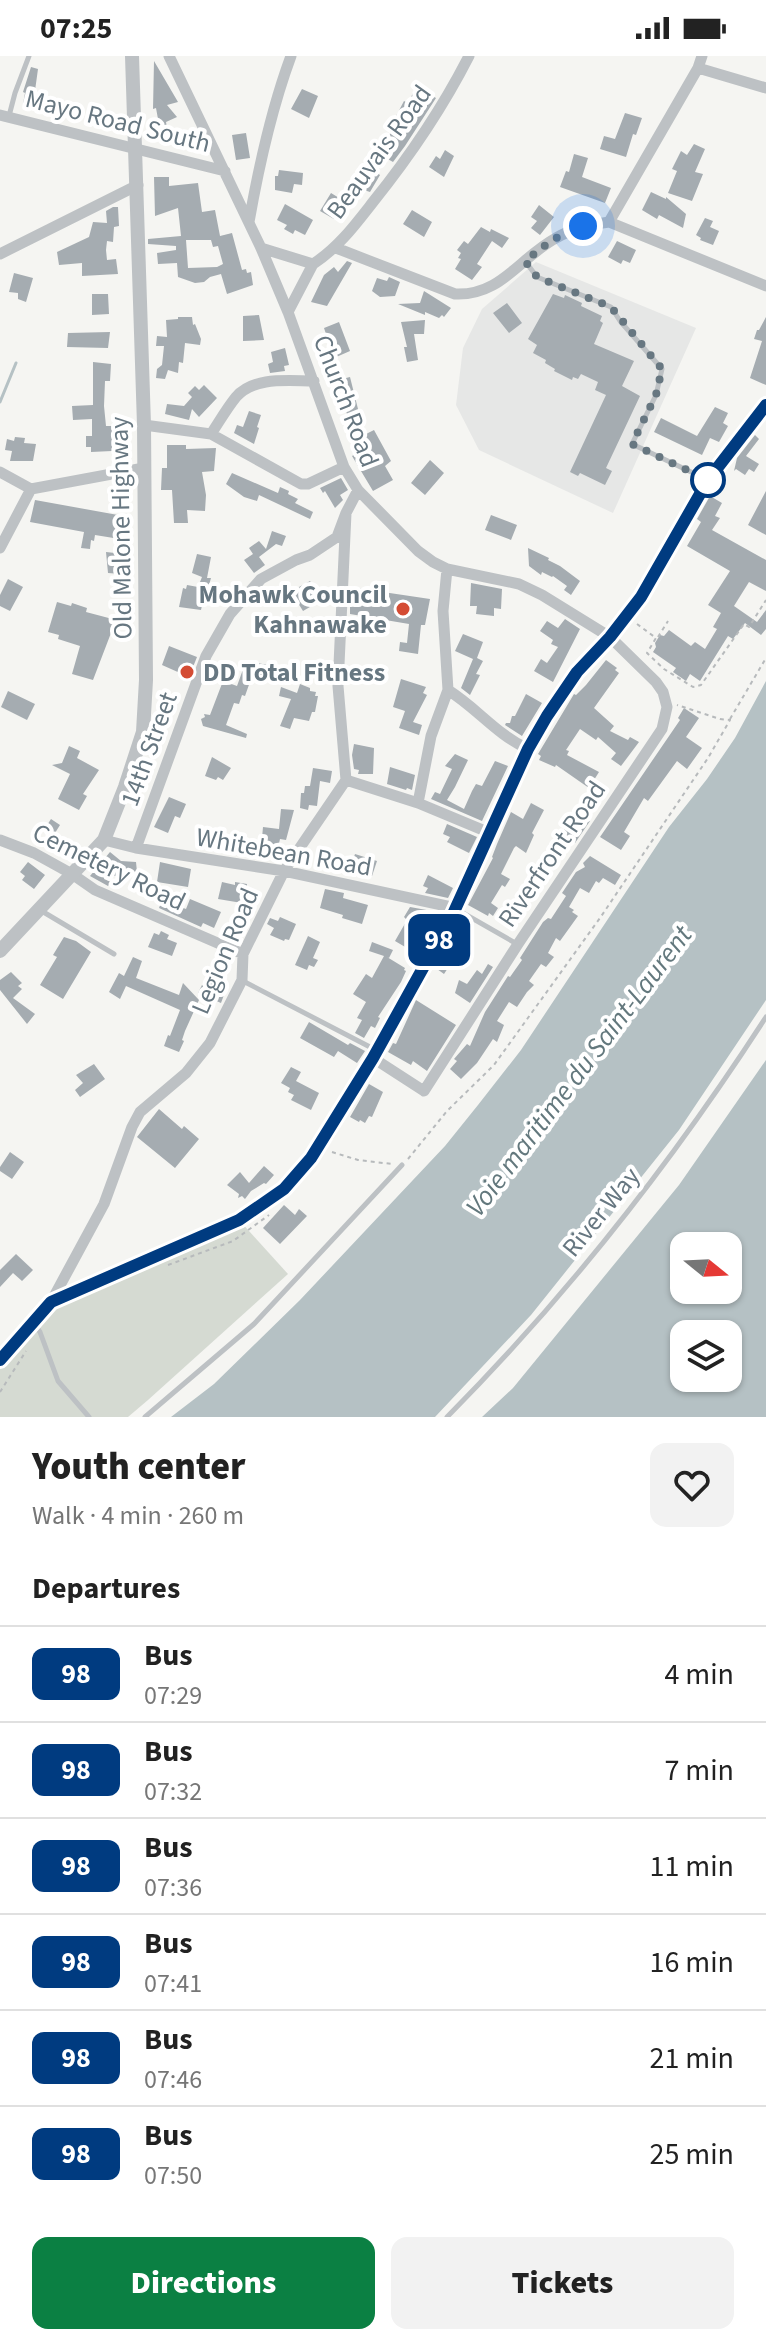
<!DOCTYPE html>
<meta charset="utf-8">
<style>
:root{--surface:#fff;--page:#f2f2f2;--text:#222;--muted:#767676;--line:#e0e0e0;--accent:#0b8043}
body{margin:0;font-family:"Source Sans 3",sans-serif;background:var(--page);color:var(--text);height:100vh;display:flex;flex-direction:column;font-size:30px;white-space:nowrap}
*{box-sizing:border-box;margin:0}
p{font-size:26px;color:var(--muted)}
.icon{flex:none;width:44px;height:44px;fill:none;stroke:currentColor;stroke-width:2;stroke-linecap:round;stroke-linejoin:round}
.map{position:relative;height:1361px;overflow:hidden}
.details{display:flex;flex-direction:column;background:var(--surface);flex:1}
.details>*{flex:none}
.badge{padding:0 16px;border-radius:12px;font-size:28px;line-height:52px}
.needle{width:52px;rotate:108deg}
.tools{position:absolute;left:670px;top:1176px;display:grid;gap:16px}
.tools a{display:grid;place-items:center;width:72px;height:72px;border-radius:16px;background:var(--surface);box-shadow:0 2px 6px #0004;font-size:40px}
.you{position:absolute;width:40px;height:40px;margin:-20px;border:6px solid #fff;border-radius:50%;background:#1a73e8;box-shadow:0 0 0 12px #1a73e833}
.map>.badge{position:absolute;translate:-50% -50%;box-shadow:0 0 0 4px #fff}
h2{padding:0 32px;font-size:30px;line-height:72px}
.round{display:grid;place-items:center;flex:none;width:84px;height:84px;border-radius:16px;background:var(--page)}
.overview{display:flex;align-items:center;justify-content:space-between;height:136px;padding:0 32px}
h1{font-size:38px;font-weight:800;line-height:60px}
.button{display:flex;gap:16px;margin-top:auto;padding:16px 32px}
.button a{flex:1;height:92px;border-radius:16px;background:var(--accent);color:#fff;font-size:32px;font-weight:800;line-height:92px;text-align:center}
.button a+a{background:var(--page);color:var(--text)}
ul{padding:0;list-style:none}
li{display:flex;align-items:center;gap:24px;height:96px;padding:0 32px;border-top:2px solid var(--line)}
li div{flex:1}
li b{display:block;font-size:30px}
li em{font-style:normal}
li .badge{min-width:88px;font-weight:700;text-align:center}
.status{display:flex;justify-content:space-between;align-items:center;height:56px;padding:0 40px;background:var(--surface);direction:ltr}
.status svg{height:22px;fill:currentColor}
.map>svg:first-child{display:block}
.built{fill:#e6e7e6}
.green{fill:#d5dad2}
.water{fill:#b5c1c4;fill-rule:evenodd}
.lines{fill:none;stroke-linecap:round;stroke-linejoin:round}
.stream{stroke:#b5c1c4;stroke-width:3}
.building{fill:#a5acb1;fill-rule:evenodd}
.path{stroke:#b7babc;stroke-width:2;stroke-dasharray:4 4;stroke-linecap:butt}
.service{stroke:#bdc1c4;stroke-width:5}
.minor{stroke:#bdc1c4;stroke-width:11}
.tertiary{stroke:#bdc1c4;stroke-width:14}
.line-casing{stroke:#fff;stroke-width:18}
.line{stroke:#003b80;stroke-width:12}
.walk{stroke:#677781;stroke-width:8;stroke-dasharray:0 14.4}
.stop-dot{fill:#fff;stroke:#003b80;stroke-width:4}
.poi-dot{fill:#d44c34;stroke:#fff;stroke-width:3}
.labels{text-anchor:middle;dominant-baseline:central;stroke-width:8;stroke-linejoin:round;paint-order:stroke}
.street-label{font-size:26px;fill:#677781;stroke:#fff}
.poi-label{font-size:26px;font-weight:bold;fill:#677781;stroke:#fff;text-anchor:end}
.water-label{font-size:28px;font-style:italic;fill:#63787d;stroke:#fff}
</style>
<div class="status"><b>07:25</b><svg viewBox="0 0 49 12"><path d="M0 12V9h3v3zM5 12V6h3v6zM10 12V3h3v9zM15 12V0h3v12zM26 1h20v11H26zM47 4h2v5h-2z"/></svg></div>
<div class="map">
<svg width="766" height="1361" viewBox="0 0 766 1361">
<rect width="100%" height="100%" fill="#f5f5f2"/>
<path class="built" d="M536,206L696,272L613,457L479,394L456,349L463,292L482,253Z"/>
<path class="green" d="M239,1164L288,1218L148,1344L128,1361H0V1304L51,1246Z"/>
<path class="water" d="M766,625V944L679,1074L531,1259L435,1361H171L214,1328L300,1244L445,1090L478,1049L521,994L669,771L707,723L735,682Z
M766,1004V1361H482L513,1332L679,1129ZM684,1190H728V1234H684ZM684,1278H728V1322H684Z"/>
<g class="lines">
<path class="stream" d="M0,346L16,307"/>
</g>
<path class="building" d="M154,5L178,46L167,49L177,61L166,66L169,84L162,85L156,52L153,53Z
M31,11L38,13L33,49L23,48L25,37L23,36Z
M302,33L318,40L309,62L291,53Z
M421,34L436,42L405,90L393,106L386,102L377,117L380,119L370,136L355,131L360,120L363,122L373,102L368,100L384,80L387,82L400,64L395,62L404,45L408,47L414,35L420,37Z
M625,57L642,62L636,79L633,78L626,101L600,93L604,80L615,83Z
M246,77L250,102L236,104L232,79Z
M694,88L705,93L695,116L703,118L692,145L668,137L677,115L672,113L681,95L687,99Z
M445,94L454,100L444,121L429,111L436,100L440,103Z
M574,98L588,102L582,121L611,132L605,147L560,131L566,115L569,116Z
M279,114L303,117L302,129L294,128L292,137L275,134V120H278Z
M154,121H169V130L198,127L202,156L215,154L220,180L232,177L242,214L246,213L247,217L251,216L253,229L227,238L221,218L210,221L204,226L195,227L178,221L177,207L158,208L157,197L176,194V190L148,188V183L181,180L178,152L155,160ZM186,184H211L213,191L218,190L223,208L217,211L188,212Z
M651,136L666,143V141L686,158L683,172L659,159L657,163L642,154Z
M331,137L344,145L334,163L320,155Z
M285,148L313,164L305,179L295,174L293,178L284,173L287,169L277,164Z
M539,149L554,161L540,179L531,172L537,165L531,161Z
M113,151H118L119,170L114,171L113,186L107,185L106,194L107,204L116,203L118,218L82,220V207L59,209L57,196L89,181L93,166L107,167L106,155Z
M412,154L432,166L424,181L403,168Z
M705,162L713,165L710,171L719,175L713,189L700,184L701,182L696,179Z
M481,171L490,176L491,173L509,182L502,192L492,185L477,208L482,211L472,224L455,213L461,203L458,202L461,197L457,194L464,185L468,188Z
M617,185L636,194L630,207L623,204L621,208L608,201Z
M347,205L352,207L327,250L311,246L324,219L334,211L338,216Z
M14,217L33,222L26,246L18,243V237L9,236Z
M389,221L400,226L395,240L380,241L372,235L377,222L387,225Z
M424,235L451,252L444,261L442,259L439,262L425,256V259L398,248L420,247Z
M92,238H108L109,258L92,259Z
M553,238L564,242L565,239L582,247L581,250L602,260L600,265L603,267L594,288L634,305L622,330L640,340L606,412L612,415L605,429L580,417L578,420L570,416L606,339L595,334L598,326L581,318L578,323L573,321L572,324L554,315L555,313L545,307L546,304L533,297L537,289L528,283Z
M507,247L522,267L509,277L493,257Z
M259,259L264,284L243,285V260Z
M178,261H192L193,269L195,268L201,283L200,289L185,287L183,307L179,306L178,317L168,314L165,323L156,322L157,313L162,309L164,290H156L157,280L167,281L166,264L178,263Z
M766,261V329L750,322L762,285L754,283L757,274H759Z
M425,264L424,278H414L418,304L407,306L404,291H407L401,266Z
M339,266L350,295L334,302L324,272Z
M110,276L108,292L67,291L68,277Z
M285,292L289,309L284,310L285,315L270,317L268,308L273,306L271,296Z
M93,306L111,308L110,325H105L104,350L106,370H112V395L91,396V391H86V380H92V363L73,364L72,350L93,349Z
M350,321L361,365L349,366L338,324Z
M204,329L217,342L199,361L192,353L189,364L165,358L167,348L184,350L192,341L188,337L195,330L199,334Z
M715,351L728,357L723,367L728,370L719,386L710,382L702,399L654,376L661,362L697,380Z
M249,355L261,359L257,371L259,372L254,388L234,377L237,369L243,371Z
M374,374L391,405L385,410L393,424L373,435L352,400L366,391L362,380Z
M755,379L759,383L746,400L759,408L754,416L749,413L745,419L736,413L734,415L737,402Z
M15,381L25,382L24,387L36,388L33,405H10L12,395L5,394L7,383L14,385Z
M167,389H186V393L216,392L214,415L202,416L206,439L205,455L187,454L188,467H174L172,434H161L162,412H167Z
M430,404L444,417L425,439L411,427Z
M232,417L278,437L280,431L289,435L288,438L298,443L295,447L313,456L310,463L259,439L257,445L244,441L226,428Z
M341,422L348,434L340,439L343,444L335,452L325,435L323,437L320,432Z
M766,435V479L748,469Z
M710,440L722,447L715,460L720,462L712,474L766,504V535L749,526L734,550L757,566L766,554V573L761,579L745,567L733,583L728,580L700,625L690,618L686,625L673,616L676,612L653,596L656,591L655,587L660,579L664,580L669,574L691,590L695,586L705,593L717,573L713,571L721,557L708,549L730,515L687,490L701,466L697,463Z
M35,444L129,461L126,484L95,479L94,485L91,484L90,493L81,492L84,476L30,466Z
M491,459L517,469L511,484L485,474Z
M272,475L286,480L282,490L276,488L259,501L265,509L254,517L244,504L253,498L249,492L259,485L266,493Z
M528,492L549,502L548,504L560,510L580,525L571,539L564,534L567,530L553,520L552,521L542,516L541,519L529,510Z
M106,496L115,497V500L126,502L127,514H121V518L108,517Z
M197,498L211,501L207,522H211L208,533L229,537L217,543L204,540L201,554L179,551L183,532L186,533L187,529L198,531L202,521L192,517Z
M8,523L23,531L10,555L0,550V539Z
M310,525L322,544L303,555L293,539L301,534L299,531Z
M471,527L502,533L501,553L494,552V560L476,558L477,550H470Z
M356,532L430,543L425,569H421L418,598L399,595L400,586L407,587L409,568L350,558V547L353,548Z
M57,546L71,550L72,547L87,552L86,556L120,565L115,579L111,577L93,624L72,618L80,590L58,583L59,579L48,576Z
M565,563L580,573L553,626L534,615L541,603L547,607L558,591L551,588L553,584L540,575L547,565L558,572Z
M463,578L483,586L477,602L483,605L476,618L480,619L470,639L461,632L473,603L455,595Z
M169,590L197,601L189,621L162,609Z
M606,604L617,612L615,614L619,617L594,652L614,670L610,675L628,684L630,681L639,686L621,710L611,703L616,697L598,681L596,684L580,673L566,694L569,695L567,699L599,716L589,732L556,709L555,711L539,704L541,700L538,698L574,638L576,639L586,629Z
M246,605L268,609L266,620L259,618L257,625L251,623L245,640L242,639L239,648L234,647L226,669L247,678L246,682L203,670L201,663L205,661L204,658L210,659L223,625L237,630Z
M401,623L426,631L423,637L427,639L413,666L422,669L419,679L399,672L405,655L393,651Z
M300,628L310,632V635L316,636L315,640H318L315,656H312L309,665L294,662L290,673L280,670L291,643L279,640L281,631L297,637Z
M8,635L35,648L27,664L1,651Z
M526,638L542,647L522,680L505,669L506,667H510L512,660H515Z
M684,652L699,662L686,681L702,692L687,713L677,705L648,745L644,742L624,776L630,780L621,794L600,781L680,664L678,662Z
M354,688L374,692L373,718H358L359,714L354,713L352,699Z
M69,690L80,695L77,702L99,714L83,738L87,740L79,754L58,743L70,718L52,709L62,707Z
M455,698L468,704L455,731L447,744L464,753L472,735L476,728L482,730L495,705L508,710L482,765L431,743L435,736L440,738L452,713L445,710Z
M212,701L231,712L223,724L218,721L216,724L205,720Z
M390,711L415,719L412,734L407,732L406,734L387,728Z
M313,712L332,715L330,727L320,725L317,750L309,749L308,754L300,752L301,737H304L305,730H310Z
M169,741L186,748L180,762L175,760L168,777L154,771Z
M531,747L544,754L532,777L534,779L526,797L516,790L514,792L501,818L510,823L505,831L502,829L491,847L498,852L493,860L489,857L488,860L468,849L493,802L492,801L497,788L511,756L523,763Z
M281,753L294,754L286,784L280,783L277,797L261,793L263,771L279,773Z
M573,757L590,765L575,787L561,780Z
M51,763L60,769L55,777L66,784L58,796L41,787L48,777L44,774Z
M447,768L477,781L469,797L447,786L450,781L443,778Z
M110,796L121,805L136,806L137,816L119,814L116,820L105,818L104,823L111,826L108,830L90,820Z
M355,798L377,805L372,820L367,819V821L349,816Z
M590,800L621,819L615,829L603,822L599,827L596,825L589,837L580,832L569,851L574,854L572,856L578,860L560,885L556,882L548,897L554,901L546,911L541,908L529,925L534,929L527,936L517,951L509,946L497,965L504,969L497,986L493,983L477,1007L461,1023L450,1013L457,1005L454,1003L467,988L470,990L485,956L508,920L510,921L522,904L520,902L543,866L548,862L551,863L566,840L562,837L576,816L585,811L583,807Z
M28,806L45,819L34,833L22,824L25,820L20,816Z
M160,806L191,813L188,831L157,826Z
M428,819L453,832L448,842L425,837L428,832L423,830Z
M222,826L235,829V826L247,828V832L251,833L248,848L218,843Z
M325,833L344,837L343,842L368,849L362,868L342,862L343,859L320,852Z
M190,843L221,856L214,872L203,867L201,871L159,852L162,844L186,853Z
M410,851L432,855L412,895L395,885L407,864L404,861Z
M280,861L296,868L289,884L285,883L284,885L270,879L274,872L267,868L270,862L278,865Z
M459,867L473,874L444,918L437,913Z
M161,875L169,879L167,883L177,887L172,900L148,891L154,877L159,879Z
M308,880L320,886L313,902L318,904L314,911L309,909L307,914L295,909Z
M64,881L76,885L91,896L63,943L40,929L57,901L53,899Z
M372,886L393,894L389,902L387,901L405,912L404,914L406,915L401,926L378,961L380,962L375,972L371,970L364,982L355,977L362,964L357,962L366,946L353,938L366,918L372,922L384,900L369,895Z
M133,901L142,905L136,922L179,939L183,927L199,944L185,975L182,984L184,985L179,996L164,990L168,979L170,980L180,954L126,930L120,943L109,936L119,917L124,920Z
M488,908L493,911L470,947L455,937L459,924L467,928L477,914L482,918Z
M11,916L22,927L18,930L22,933L13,942L35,958L27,968L0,934V924Z
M209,921L228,928L221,947L198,937L202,929L205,931Z
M416,944L456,969L427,1015L413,1005L411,1009L388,996L393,987L396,988Z
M309,966L348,989L350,987L365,995L357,1007L338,995L334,1001L300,982Z
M94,1008L105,1023L80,1041L75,1034L83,1027L76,1019Z
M291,1011L301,1016L296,1025L319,1037L311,1054L291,1044L294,1039L288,1036L290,1032L281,1027Z
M369,1028L383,1036L372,1061L369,1060L365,1067L360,1064L359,1066L350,1061Z
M159,1053L182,1073L184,1070L199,1083L175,1112L137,1081Z
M10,1096L24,1106L12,1123L0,1115V1111Z
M264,1110L274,1119L266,1128L264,1127L251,1135L245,1143L242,1140L238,1142L239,1138L227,1129L240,1116L249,1127Z
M284,1149L295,1159L299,1153L307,1160L280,1188L263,1172Z
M16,1198L33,1214L22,1225L13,1217L0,1231V1214Z"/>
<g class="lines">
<path class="path" d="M637,568L656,582L647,597L664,613L693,631L701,629L744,568L749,571L766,544
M658,581L668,565
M730,663L766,602
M332,1096L358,1104L392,1108
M408,1103L447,1055L494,1009L600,862L708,702L730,664L720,663L677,649
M168,1209L233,1185L269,1159
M0,1336L26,1295"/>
<path class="service" d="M9,60L15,37L29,0
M525,205L537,221L611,251L620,265L662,313L656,339L632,388L708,424
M456,853L517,888
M40,854L114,898
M243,925L370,991L372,998
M33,1266L40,1276L58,1325L89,1361
M145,1361L254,1268L402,1109
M447,1361C568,1239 673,1105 766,961"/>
<path class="minor" d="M169,0L261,192L288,256L344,411L358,434L418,495L433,506L447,513L519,528L542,539L610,581L656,626L663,636L667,651L662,673L518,888L424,1035L373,1002
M698,12L766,32
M0,59L225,115
M249,166C259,109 271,54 291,0
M609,166L698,12L702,0
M609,166L766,230
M261,192L313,208C338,192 355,169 373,146C410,100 442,53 469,0
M336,192L455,238C501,240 519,202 556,182C573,172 590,169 609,166
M0,198L138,129
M288,256L313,208
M144,369L211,378L301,428H308L344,411
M211,378C219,366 227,352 236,341C254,320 289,325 314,325
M0,416L31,433L144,412
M0,492L31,433
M448,634C478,653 496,678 528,693
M346,724L338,630L346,457L358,434
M346,724L418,747L490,777
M418,747L431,680L448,634L443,555L447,513
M0,784L34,797L72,818L95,834L243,898
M104,784L136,792L284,815L456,852
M136,792L206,600L230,558L261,523L296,504L310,499L337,481L346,457
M51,1246L104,1148L132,1071L140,1056L186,1017L210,987L242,924L243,898L284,815L346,724"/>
<path class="tertiary" d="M0,895L104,784L125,731L143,676L146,624L144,369L132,0
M0,1304L51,1246L239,1164L284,1133L311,1102L328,1078L373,1002L453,858L528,693L547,660L577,616L610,581L641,541L708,424L766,348"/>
</g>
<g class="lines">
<defs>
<path id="line" d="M0,1304L51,1246L239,1164L284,1133L311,1102L373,1002L453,858L528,693L547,660L577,616L610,581L641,541L708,424L766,349"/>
</defs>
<use href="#line" class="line-casing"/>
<use href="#line" class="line"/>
<path class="walk" d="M583,170L552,184L525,205L537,221L611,251L662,313L656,339L632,388L708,424"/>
</g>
<circle class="stop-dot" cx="708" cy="424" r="16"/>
<g class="poi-dot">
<circle cx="403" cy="553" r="8"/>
<circle cx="187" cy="616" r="8"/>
</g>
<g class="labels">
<g class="street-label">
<text transform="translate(118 65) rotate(14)">Mayo Road South</text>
<text transform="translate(379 96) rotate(-54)">Beauvais Road</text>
<text transform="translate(346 345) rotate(69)">Church Road</text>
<text transform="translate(121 472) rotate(-91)">Old Malone Highway</text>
<text transform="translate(149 693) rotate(-70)">14th Street</text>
<text transform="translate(284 796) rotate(10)">Whitebean Road</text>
<text transform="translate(552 798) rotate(-56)">Riverfront Road</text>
<text transform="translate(109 811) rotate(26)">Cemetery Road</text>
<text transform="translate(225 895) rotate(-67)">Legion Road</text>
<text transform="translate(601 1156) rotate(-51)">River Way</text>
</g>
<g class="poi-label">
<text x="387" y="538">Mohawk Council<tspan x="387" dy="30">Kahnawake</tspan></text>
<text x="203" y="616" text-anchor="start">DD Total Fitness</text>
</g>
<g class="water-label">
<text transform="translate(579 1015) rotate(-53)">Voie maritime du Saint-Laurent</text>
</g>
</g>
</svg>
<div class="tools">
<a><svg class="needle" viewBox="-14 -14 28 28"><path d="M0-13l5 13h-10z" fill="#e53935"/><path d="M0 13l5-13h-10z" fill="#767676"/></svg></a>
<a><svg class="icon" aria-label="layers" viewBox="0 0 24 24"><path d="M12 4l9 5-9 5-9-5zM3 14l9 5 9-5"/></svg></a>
</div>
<div class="you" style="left:583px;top:170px"></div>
<b class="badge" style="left:439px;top:884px;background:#003b80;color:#fff">98</b>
</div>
<section class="details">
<div class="overview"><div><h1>Youth center</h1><p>Walk · 4 min · 260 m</p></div><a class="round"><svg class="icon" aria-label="heart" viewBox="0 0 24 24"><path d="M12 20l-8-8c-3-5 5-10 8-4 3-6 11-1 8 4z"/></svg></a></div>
<h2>Departures</h2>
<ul>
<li><span class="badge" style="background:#003b80;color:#fff">98</span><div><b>Bus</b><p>07:29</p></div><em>4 min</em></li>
<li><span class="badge" style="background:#003b80;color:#fff">98</span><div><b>Bus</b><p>07:32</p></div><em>7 min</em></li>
<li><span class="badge" style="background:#003b80;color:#fff">98</span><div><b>Bus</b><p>07:36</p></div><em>11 min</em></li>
<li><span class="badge" style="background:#003b80;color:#fff">98</span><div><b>Bus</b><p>07:41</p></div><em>16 min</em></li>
<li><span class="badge" style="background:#003b80;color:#fff">98</span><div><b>Bus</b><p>07:46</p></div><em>21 min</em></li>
<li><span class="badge" style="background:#003b80;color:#fff">98</span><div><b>Bus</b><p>07:50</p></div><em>25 min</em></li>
</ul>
<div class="button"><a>Directions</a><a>Tickets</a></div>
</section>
